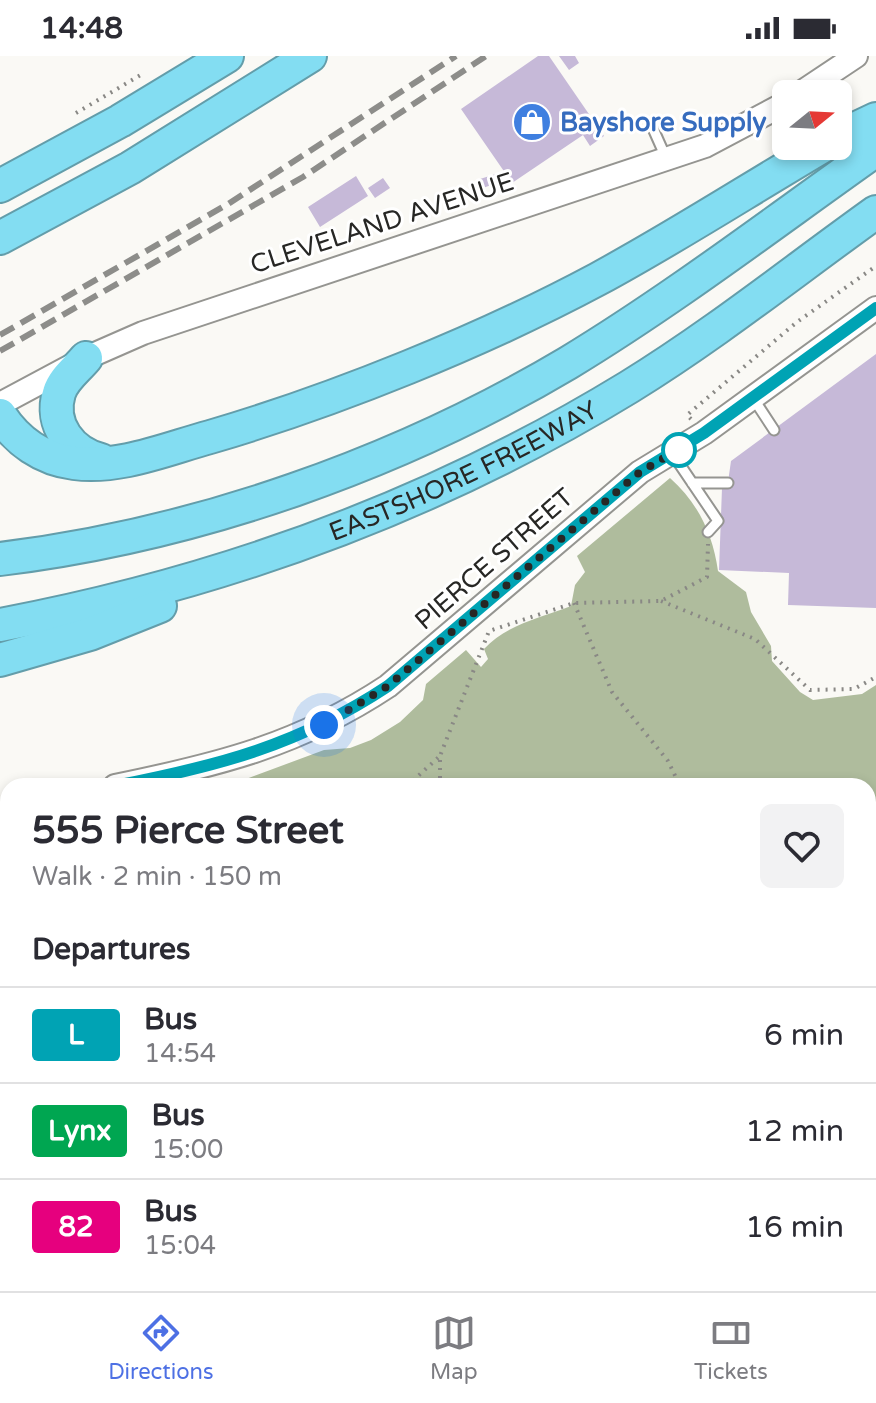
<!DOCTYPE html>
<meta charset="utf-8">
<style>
:root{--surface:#fff;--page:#f2f2f3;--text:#2b2b33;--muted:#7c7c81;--line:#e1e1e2;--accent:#4d70e4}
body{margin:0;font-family:"Varela Round",sans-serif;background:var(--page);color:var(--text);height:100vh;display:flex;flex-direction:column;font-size:30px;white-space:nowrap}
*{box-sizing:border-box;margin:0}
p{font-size:26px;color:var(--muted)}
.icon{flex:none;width:44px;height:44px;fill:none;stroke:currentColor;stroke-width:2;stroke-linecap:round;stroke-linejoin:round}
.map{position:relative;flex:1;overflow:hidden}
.sheet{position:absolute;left:0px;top:722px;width:876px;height:514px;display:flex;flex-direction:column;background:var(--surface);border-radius:24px 24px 0 0;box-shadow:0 4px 12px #0003}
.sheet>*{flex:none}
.badge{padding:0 16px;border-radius:6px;font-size:28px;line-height:52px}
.needle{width:52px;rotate:72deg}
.tools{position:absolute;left:772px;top:24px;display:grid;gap:16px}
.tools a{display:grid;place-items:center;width:80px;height:80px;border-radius:12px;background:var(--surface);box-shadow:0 4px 12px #0003;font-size:40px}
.you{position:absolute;width:40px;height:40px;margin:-20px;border:6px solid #fff;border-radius:50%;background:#1a73e8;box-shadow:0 0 0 12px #1a73e833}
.map>.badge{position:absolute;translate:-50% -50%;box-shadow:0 0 0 4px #fff}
h2{padding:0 32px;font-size:30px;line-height:72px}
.round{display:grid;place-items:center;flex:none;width:84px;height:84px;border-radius:12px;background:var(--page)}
.headline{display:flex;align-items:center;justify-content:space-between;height:136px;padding:0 32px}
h1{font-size:38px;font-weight:700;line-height:60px}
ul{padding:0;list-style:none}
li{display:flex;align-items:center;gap:24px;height:96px;padding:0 32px;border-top:2px solid var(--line)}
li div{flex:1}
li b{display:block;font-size:30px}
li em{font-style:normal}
li .badge{min-width:88px;font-weight:700;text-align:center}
.status{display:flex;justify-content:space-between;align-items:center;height:56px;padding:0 40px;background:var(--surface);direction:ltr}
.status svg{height:22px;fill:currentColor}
.menu{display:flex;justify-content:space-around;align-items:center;height:112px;border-top:2px solid var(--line);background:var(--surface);font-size:22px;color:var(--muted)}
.menu a{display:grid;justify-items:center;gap:4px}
.menu .selected{color:var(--accent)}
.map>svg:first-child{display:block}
.forest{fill:#afbc9d}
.building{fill:#c6b9d8}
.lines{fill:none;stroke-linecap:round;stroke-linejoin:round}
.service-casing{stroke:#959591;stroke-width:13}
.minor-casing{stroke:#959591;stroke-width:22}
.tertiary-casing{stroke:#959591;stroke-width:26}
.motorway-casing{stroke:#639daa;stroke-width:36}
.path{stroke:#898885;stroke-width:4;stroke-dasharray:2 6;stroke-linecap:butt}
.service{stroke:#fff;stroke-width:9}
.minor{stroke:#fff;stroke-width:18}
.tertiary{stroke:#fff;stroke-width:22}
.motorway{stroke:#83ddf2;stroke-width:32}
.rail{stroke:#8d8d8a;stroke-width:6;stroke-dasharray:16 8;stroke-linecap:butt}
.line-casing{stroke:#fff;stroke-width:18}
.line{stroke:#00a3b4;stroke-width:12}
.walk{stroke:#272725;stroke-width:8;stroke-dasharray:0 14.4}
.stop-dot{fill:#fff;stroke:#00a3b4;stroke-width:4}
.labels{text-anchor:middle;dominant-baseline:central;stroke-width:6;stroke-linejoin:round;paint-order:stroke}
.shop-label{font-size:26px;font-weight:bold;fill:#366cbe;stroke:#fff;text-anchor:start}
.street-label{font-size:26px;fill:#272725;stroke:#fff}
</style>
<div class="status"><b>14:48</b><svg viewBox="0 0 49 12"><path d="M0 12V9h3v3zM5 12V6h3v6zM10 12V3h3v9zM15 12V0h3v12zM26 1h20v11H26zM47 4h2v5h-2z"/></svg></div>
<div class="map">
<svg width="876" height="1235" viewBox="0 0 876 1235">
<rect width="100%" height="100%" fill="#faf9f5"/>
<path class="forest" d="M670,422C698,447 713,478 718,515L746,536L751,556L771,590L772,605L800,636L813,644L862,638L876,629V1235H653L645,1228H868V730H238L246,723L324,694L350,692L371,684L400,666L423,644L426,628L466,594L481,611L488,603L484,593C507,568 541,562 571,550L575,529L585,516L577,500Z
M375,1228H611L600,1235H378Z"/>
<path class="building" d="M538,0H549L604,80L590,90L583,79L512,127L461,53Z
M559,0H575L579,7L569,14Z
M499,117L502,125L483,132L480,123Z
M356,120L368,140L320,171L308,151Z
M383,122L390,132L375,142L368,132Z
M876,298V552L788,549L789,517L719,514L722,432L727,433L731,405Z
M8,821V848L3,851L8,865L0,870V826Z
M8,923V977L0,964V928Z
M8,1059V1098L0,1099V1061Z
M0,1175L8,1204V1216L0,1219Z
M290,1228H318L321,1235H293Z
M323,1228H362L371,1235H326Z"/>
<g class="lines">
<defs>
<path id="service" d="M651,68L667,104
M753,342L774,374
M672,397L718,465L708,476
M692,427H728"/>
<path id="minor" d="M0,1013L8,1012
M78,1235L151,1234L183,1228"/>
<path id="tertiary" d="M799,38L856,0
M0,348L86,302L143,277L705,90L786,47
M115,730C218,709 299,689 388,630L640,416L704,377L876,252
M0,779L8,774"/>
<g id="motorway">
<path d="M838,81L876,63"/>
<path d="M0,130L120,65L227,0"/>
<path d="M0,182L130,112L310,0"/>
<path d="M86,302C77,313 63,323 59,337C49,369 72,397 101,404"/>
<path d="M0,359C17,385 42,403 74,407C120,413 166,393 210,381C336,344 482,285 598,223C674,182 748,134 823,90"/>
<path d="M0,503C197,479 398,408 568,307C675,242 774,166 876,94"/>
<path id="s1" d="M0,569C222,527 436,449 629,331C715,278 795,214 876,156"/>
<path d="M0,604L90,578L160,550"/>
</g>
</defs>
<use href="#service" class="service-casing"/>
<use href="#minor" class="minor-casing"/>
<use href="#tertiary" class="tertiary-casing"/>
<use href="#motorway" class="motorway-casing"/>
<path class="path" d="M76,57L144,17
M691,363L687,359L797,266L876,210
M661,545L755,583L810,634L854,633L876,621
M574,547L612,636L668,705L680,730
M407,730L440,700
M440,730V700L489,575L574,547L661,545L707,521L708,488
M868,1152L876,1149
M422,1228L423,1235
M609,1235L620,1228"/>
<use href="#service" class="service"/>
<use href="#minor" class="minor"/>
<use href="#tertiary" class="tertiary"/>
<use href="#motorway" class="motorway"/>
<path class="rail" d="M0,279L228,148L456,0
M0,295L303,121L486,0"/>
</g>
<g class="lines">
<defs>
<path id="line" d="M115,730C218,710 299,689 388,630L640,416L704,377L876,252"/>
</defs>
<use href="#line" class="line-casing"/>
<use href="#line" class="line"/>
<path class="walk" d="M324,669L388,630L640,416L681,392L679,394"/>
</g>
<defs>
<symbol id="shop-disc" viewBox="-11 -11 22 22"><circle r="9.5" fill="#3f7fe0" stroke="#fff"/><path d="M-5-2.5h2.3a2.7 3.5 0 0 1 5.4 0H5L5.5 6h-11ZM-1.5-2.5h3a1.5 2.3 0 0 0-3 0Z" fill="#fff"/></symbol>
</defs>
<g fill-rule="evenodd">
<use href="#shop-disc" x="510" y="44" width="44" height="44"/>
</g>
<circle class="stop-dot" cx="679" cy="394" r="16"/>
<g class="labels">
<g class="shop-label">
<text x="560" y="66">Bayshore Supply</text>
</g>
<g class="street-label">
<text transform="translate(382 167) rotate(-18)">CLEVELAND AVENUE</text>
<text stroke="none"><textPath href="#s1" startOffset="490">EASTSHORE FREEWAY</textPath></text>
<text transform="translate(494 503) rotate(-41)">PIERCE STREET</text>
</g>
</g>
</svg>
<div class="tools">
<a><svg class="needle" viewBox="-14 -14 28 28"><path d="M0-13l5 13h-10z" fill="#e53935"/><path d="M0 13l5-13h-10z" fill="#7c7c81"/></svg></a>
</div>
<div class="you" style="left:324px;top:669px"></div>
<section class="sheet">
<div class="headline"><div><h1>555 Pierce Street</h1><p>Walk · 2 min · 150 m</p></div><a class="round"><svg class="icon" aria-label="heart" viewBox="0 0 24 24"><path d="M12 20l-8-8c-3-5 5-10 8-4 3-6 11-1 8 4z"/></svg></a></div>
<h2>Departures</h2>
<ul>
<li><span class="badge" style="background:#00a3b4;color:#fff">L</span><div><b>Bus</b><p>14:54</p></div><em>6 min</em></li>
<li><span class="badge" style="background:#00a651;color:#fff">Lynx</span><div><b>Bus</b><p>15:00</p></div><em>12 min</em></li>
<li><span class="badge" style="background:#e6007e;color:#fff">82</span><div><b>Bus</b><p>15:04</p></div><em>16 min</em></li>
</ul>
</section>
</div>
<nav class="menu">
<a class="selected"><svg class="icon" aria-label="directions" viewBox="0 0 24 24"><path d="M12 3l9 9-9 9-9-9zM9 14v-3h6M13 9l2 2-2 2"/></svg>Directions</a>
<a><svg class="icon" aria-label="map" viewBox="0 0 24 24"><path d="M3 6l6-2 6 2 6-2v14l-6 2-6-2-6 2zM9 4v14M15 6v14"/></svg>Map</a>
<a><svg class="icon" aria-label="tickets" viewBox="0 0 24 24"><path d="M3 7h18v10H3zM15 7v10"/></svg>Tickets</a>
</nav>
